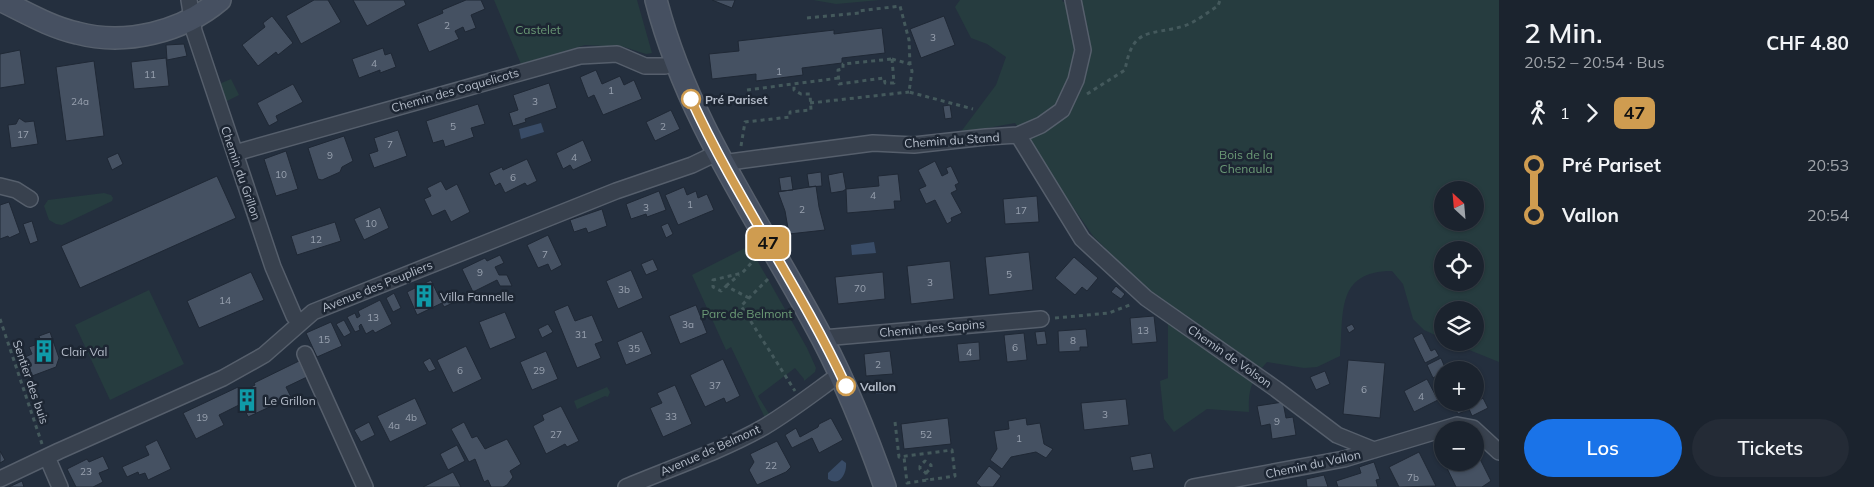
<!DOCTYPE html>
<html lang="de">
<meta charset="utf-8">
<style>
:root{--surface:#1b232e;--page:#242b36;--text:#f1f3f6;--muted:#a0a4aa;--line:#39404a;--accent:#1a73e8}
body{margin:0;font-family:Mulish,sans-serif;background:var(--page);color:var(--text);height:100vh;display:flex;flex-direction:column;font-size:19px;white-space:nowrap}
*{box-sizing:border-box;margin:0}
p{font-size:16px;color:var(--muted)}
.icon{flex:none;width:28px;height:28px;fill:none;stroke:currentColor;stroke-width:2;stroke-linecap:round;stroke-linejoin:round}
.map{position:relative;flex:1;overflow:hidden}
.drawer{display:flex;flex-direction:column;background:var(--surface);width:375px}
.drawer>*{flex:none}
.badge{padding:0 10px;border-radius:8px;font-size:18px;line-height:32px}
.needle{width:32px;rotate:334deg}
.buttons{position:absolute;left:1434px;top:181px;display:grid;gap:10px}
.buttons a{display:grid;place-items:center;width:50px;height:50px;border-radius:50%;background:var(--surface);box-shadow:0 1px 4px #0004,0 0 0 1px var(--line);font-size:25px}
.map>.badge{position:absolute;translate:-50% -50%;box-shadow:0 0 0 2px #fff}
.legs{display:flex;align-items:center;gap:8px;height:55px;padding:0 25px;font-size:16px}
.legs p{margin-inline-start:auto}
.overview{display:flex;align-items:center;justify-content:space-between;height:85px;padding:0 25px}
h1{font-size:28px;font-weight:600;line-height:38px}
.button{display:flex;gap:10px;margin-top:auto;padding:10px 25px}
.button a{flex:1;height:58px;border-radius:30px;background:var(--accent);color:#fff;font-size:20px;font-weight:600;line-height:58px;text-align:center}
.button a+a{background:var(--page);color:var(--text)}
ul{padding:0 25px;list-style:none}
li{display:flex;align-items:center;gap:18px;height:50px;font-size:19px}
li i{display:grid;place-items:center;width:8px;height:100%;margin:0 6px;background:currentColor}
li i::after{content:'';width:12px;height:12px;margin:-6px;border:4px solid;border-radius:50%;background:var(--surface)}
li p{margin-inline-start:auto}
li:first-child i{background:linear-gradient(#0000 50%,currentColor 0)}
li:last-child i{background:linear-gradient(currentColor 50%,#0000 0)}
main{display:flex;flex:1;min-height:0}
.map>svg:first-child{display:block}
.green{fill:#263c3f;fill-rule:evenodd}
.water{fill:#394c67}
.building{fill:#455162;stroke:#1f2835}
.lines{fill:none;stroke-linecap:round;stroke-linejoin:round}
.street-casing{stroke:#565f6c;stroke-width:18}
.secondary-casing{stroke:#565f6c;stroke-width:24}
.path{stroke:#44595c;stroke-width:3;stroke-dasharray:4 4;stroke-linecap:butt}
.street{stroke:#38414e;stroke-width:15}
.secondary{stroke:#465061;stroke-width:21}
.line-1-casing{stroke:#fff;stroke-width:11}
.line-1{stroke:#cf9c50;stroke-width:8}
.stop-1-dot{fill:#fff;stroke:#cf9c50;stroke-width:2.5}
.labels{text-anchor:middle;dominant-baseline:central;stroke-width:5;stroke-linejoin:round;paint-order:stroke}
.number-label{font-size:10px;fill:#98a1af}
.park-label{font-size:12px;fill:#6b9a76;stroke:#1d2633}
.street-label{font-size:12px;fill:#b4bcc9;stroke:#1d2633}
.stop-label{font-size:12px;font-weight:bold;fill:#b4bcc9;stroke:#1d2633;text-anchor:start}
.poi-label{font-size:12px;fill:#b4bcc9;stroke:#1d2633;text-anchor:start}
</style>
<main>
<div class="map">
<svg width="1499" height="487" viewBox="0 0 1499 487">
<rect width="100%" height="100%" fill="#242f3e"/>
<path class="green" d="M494,0H637L652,53L646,54L624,47L585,45L521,64Z
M813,0H880L836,4Z
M960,0H1062L1063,2L1073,0H1499V362L1452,343L1475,342V310H1442V338L1424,330L1413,319L1403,284L1392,271C1335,271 1344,314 1340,356L1317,367L1304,368L1267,362C1252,379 1248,389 1249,412L1207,409L1174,432L1164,419L1160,381L1168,378V326L1165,307L1093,236L1015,123L960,133L996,85L1006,57L987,44L971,38L955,7ZM1442,190H1475V222H1442ZM1442,250H1475V282H1442Z
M231,79L239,95L225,102L219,84Z
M104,193L111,195L113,198L112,201L62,225L56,224L49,220L44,206L48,200Z
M749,246L807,348L816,368L815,372L804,381V379L795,368L758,396L771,417L766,420L731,347L726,350L692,275Z
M149,290L184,364L110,400L75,325Z
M607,387L610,392L608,397L605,396L577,409L574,401Z"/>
<path class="water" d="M541,123L544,132L521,139L519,129Z
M874,242L876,253L852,255L851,245Z
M894,384L895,392L876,394L875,386Z
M842,460L846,463C847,474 839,487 828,479V473Z"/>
<path class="building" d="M314,0H328L341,22L301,44L286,16Z
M353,0H404L406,5L367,26Z
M466,0H481L485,9L471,15L476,28L465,32L463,27L455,31L459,39L429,52L417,24L443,13L442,10Z
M712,0H735L732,8Z
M272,16L293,43L278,55L276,52L258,66L242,45L265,27L263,23Z
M944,16L955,45L921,58L910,29Z
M882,28L885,53L842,58V63L802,68L803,75L756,81V74L712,79L709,54L739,51L738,41L834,30V34Z
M184,44L187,56L167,60L166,45Z
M383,48L385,55L391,53L396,67L380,73V70L359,78L352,59Z
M20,50L25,84L0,88V54Z
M166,58L169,86L134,89L131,62Z
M94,61L104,136L66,141L56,67Z
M596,70L602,84L620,76L624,85L634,80L642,99L603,115L594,95L588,98L580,77Z
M549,83L557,108L525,119L526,122L513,126L509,113L518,110L513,95Z
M293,84L303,102L276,116L278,121L269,126L257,103Z
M478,104L485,124L471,128L474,137L445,147L443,140L433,143L426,121Z
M950,105L952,118L945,119L943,106Z
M671,110L680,129L655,141L646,122Z
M19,118L25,122L34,121L38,144L11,148L8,125L16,124Z
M398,130L407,156L374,168L369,154L378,151L374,138Z
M344,136L353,161L342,167L340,172L322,180L318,179L308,148Z
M583,140L592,161L573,170L570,165L563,169L556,153Z
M286,151L298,189L276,196L264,159Z
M118,153L123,164L112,170L107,158Z
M527,159L537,181L527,186L525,183L505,193L500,183L495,186L489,173L502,167L503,170Z
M935,161L942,176L948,173L946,168L951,166L959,183L955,185L957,190L951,193L962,213L951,218L952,221L947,224L935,200L926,204L919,189L926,186L918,170Z
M821,172L822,186L809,187L807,174Z
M843,172L846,189L843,191L831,193L828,175Z
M898,174L901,201H894L895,209L847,213L846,189L879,186L878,176Z
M217,176L236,218L80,288L61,246Z
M791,176L793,190L781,191L779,178Z
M441,181L446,190L457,184L470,212L451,222L445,210L432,216L424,199L431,196L427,188Z
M816,186L819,207L825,230L789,234L785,211L778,192Z
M684,187L687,195L696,191L698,198L707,194L714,210L678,225L665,195Z
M659,191L666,210L647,217L646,214L631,219L626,204Z
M1037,196L1039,222L1005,224L1003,199Z
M9,202L20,233L9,238L8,236L0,239V205Z
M380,207L389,228L364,240L354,219Z
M602,209L607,226L588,233L586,228L574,232L570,220Z
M32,221L38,241L30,244L23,224Z
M335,222L341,241L297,255L291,236Z
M668,223L673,234L666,238L661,226Z
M548,235L562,265L551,271L548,264L538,268L527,245Z
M1029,252L1033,290L989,295L985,257Z
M500,255L504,263L495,267L499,275H507L512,286H500L497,280L473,292L462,269L485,258L487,261Z
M1074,257L1098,278L1087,291L1082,287L1075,295L1055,278Z
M653,259L658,270L646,275L641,264Z
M950,261L954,299L911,304L907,266Z
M631,270L643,298L618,309L606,281Z
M251,272L264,300L199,328L187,301Z
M883,272L885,299L838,304L835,277Z
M431,280L440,299L451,294L455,302L444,307L442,303L417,315L407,292Z
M1116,286L1125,294L1121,299L1111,292Z
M394,293L401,308L393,312L386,298Z
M380,300L392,324L375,333L373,330L366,334L361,324L359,326L360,330L355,332L347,317L355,313L357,318L360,316L358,311Z
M568,305L575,321L592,315L603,341L595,344L601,358L577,368L554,311Z
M696,305L707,333L680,344L669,316Z
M505,312L516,338L490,349L479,322Z
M1154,316L1157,342L1132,344L1130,318Z
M344,320L351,333L344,337L336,324Z
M331,322L342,346L317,357L306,333Z
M548,324L553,332L542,338L538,329Z
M1352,324L1355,329L1349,333L1346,327Z
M1086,329L1088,347H1080V351L1059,352L1058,331Z
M642,331L652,354L626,365L617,342Z
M1045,331L1047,344L1037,345L1035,332Z
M50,332L59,358L56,367L32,376L25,357L32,354L29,347L41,343L39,336Z
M1024,333L1027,360L1007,362L1004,335Z
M1422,333L1431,351L1435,349L1439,356L1425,363L1413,338Z
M979,342L980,360L959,362L957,344Z
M466,346L482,379L453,393L437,360Z
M546,351L558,379L532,390L520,362Z
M890,351L893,374L866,376L864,354Z
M430,358L436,369L429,372L423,362Z
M1441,358L1446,370H1442V373L1433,378L1427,365Z
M723,359L740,396L726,403L724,398L705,407L690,375Z
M1348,360L1385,363L1380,418L1343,414Z
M299,361L307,377L286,387L291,397L248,417L245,410L251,406L250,403L244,405L243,403L219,415L224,425L196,439L183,413L238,387L241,392L255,385L254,383Z
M1325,371L1330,384L1316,390L1310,377Z
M1427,379L1438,400L1414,412L1404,391Z
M675,385L692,424L663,437L650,408L662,403L657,393Z
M1475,395L1478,401L1483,398L1488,408L1472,416L1469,409L1458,414L1452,402H1475Z
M415,398L427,424L390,442L377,416Z
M1126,399L1129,425L1084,430L1081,403Z
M1283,402L1286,418L1293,417L1296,435L1272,439L1270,424L1261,426L1257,406Z
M561,406L579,441L567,447L565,444L546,454L533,426L544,420L542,415Z
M831,418L843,440L819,453L812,438L792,448L785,435L796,428L800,437L818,427L819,424Z
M948,418L951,444L904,449L901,424Z
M1026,418L1027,425L1040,423L1044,444L1053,449L1046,458L1036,452L1011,457L1002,469L990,460L997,449L994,431L1009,429L1008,421Z
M369,422L375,435L361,442L354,430Z
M464,422L472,438L477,436L485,449L507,439L521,464L510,471L513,477L507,485L503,487H491L488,480L484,482L475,459L469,462L451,429Z
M157,440L171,469L148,480L145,473L139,475L138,472L127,477L122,467L149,455L145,446Z
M777,441L791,467L786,472L757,485L749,470L754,462L750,454Z
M457,445L465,461L448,470L440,454Z
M1475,449L1491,481L1482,487H1456L1444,462H1475Z
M0,451L5,460L0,463Z
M1419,452L1436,486L1399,487L1389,467Z
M1151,453L1154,468L1133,471L1130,457Z
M103,456L109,469L99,473L103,482L93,487H76L67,469L87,459L89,462Z
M1374,462L1380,479L1376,480L1378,487H1338L1336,481L1361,473L1359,467Z
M989,466L1001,476L993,487H981L976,483Z
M453,472L461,487H423Z
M1324,475L1328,487H1307L1306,479Z
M22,481L24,487H9Z"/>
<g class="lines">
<defs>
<path id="street" d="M189,0L194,31L273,267L294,316L300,323
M1018,135L1082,239L1146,298L1276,389L1337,435L1374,450
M235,153L580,56L617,54L645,66H665L677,61
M722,163L873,143L914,145L986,137L1018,135L1041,125L1062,110L1076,80L1083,50L1073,0
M0,186L16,190L30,199
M823,338L1041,319
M305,354L365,487
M47,457L60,487
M0,479L59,451L223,378L264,355L313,312L616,191L692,165L717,153
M626,487C671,468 722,451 764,427C791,411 815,392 840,374
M1193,487L1344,459L1457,425L1473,428L1499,452"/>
<path id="secondary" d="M0,0C25,12 50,27 77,33C126,46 182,32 220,0
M656,0C688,125 764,227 823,340C848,388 867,436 885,487"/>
</defs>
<use href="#street" class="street-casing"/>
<use href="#secondary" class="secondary-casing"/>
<path class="path" d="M807,18L859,13V11L900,6L909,40L910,64L912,71L909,92L973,109
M892,59L894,83H885L884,78L839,84L838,70L843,69V64Z
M892,59L910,64
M747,90L839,78
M1087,94L1125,70C1133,26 1149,36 1184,26C1196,22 1208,12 1218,6L1220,0
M810,103L909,92
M741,146L745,122L790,117V112L811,110L810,94H801L794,90V83
M768,279L741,306L795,391
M726,286L739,275
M749,298L726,286L721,291L713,287V280L742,273L757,257
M1055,318L1109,313L1132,304
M0,319L42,444
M895,422L899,457L952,450L955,476L907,483L904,457
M926,473L931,468V465L925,461L920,466V469L926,473L927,480"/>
<use href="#street" class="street"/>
<use href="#secondary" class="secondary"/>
</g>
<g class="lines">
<defs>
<path id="line-1" d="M691,99C736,198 800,287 846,386"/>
</defs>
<use href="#line-1" class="line-1-casing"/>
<use href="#line-1" class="line-1"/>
</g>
<defs>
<symbol id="building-bare" viewBox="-9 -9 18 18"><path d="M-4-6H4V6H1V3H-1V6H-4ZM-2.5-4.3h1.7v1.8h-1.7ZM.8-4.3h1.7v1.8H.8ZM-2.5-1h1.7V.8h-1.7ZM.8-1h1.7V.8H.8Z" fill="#0f9aa8" stroke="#1d2633" stroke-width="2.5" paint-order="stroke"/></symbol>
</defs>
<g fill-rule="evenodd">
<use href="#building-bare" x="408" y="280" width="32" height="32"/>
<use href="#building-bare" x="28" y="335" width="32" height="32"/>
<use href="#building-bare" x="231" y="384" width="32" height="32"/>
</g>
<g class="stop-1-dot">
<circle cx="691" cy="99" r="9"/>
<circle cx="846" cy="386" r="9"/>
</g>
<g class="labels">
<g class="number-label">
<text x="447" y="25">2</text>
<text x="933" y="37">3</text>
<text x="374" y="63">4</text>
<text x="779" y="71">1</text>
<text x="150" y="74">11</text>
<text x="611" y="90">1</text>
<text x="80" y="101">24a</text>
<text x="535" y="101">3</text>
<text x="453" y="126">5</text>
<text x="663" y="126">2</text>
<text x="23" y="134">17</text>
<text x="390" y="144">7</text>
<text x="330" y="155">9</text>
<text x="574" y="157">4</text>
<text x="281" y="174">10</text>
<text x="513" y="177">6</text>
<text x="873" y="195">4</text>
<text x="690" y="204">1</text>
<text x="646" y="207">3</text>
<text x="802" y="209">2</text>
<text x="1021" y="210">17</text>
<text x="371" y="223">10</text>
<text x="316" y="239">12</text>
<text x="545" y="254">7</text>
<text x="480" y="272">9</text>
<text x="1009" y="274">5</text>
<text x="930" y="282">3</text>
<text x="860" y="288">70</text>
<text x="624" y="289">3b</text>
<text x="225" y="300">14</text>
<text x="373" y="317">13</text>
<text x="688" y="324">3a</text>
<text x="1143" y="330">13</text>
<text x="581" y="334">31</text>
<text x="324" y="339">15</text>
<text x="1073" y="340">8</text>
<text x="1015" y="347">6</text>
<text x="634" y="348">35</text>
<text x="969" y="352">4</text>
<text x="878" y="364">2</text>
<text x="460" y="370">6</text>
<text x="539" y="370">29</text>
<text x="715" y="385">37</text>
<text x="1364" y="389">6</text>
<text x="1421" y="396">4</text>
<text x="1105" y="414">3</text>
<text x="671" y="416">33</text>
<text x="202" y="417">19</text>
<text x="411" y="417">4b</text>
<text x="1277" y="421">9</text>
<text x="394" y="425">4a</text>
<text x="556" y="434">27</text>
<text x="926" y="434">52</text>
<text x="1019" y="438">1</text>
<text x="771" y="465">22</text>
<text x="86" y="471">23</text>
<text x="1413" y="477">7b</text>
</g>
<g class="park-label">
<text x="538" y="29">Castelet</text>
<text x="1246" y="154">Bois de la<tspan x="1246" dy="14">Chenaula</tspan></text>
<text x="747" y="313">Parc de Belmont</text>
</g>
<g class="street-label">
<text transform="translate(455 90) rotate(-16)">Chemin des Coquelicots</text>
<text transform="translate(952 140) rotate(-4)">Chemin du Stand</text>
<text transform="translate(241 173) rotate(71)">Chemin du Grillon</text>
<text transform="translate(377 286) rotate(-22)">Avenue des Peupliers</text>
<text transform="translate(932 328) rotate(-5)">Chemin des Sapins</text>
<text transform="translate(1230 356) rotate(35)">Chemin de Volson</text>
<text transform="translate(31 382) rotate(71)">Sentier des buis</text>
<text transform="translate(710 450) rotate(-24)">Avenue de Belmont</text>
<text transform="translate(1313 464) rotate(-12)">Chemin du Vallon</text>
</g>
<g class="stop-label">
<text x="705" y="99">Pré Pariset</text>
<text x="860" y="386">Vallon</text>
</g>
<g class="poi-label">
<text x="440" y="296">Villa Fannelle</text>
<text x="61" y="351">Clair Val</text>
<text x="264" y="400">Le Grillon</text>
</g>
</g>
</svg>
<div class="buttons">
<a><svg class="needle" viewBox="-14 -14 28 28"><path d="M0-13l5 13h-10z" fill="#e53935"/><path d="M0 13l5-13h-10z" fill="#a0a4aa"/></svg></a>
<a><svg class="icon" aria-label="locate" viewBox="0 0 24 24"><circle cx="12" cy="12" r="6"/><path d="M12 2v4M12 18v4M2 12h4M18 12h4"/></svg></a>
<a><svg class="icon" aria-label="layers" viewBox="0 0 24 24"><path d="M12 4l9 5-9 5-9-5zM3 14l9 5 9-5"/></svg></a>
<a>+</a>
<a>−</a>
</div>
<b class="badge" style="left:768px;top:243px;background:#cf9c50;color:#111">47</b>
</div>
<section class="drawer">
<div class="overview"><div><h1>2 Min.</h1><p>20:52 – 20:54 · Bus</p></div><b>CHF 4.80</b></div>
<div class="legs"><svg class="icon" aria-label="walk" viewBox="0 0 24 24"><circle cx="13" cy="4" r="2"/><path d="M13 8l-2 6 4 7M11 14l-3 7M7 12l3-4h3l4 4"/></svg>1<svg class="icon" aria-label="forward" viewBox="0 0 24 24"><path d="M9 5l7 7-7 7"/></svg><b class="badge" style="background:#cf9c50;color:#111">47</b></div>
<ul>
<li><i style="color:#cf9c50"></i><b>Pré Pariset</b><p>20:53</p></li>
<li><i style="color:#cf9c50"></i><b>Vallon</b><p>20:54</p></li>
</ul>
<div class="button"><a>Los</a><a>Tickets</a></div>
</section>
</main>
